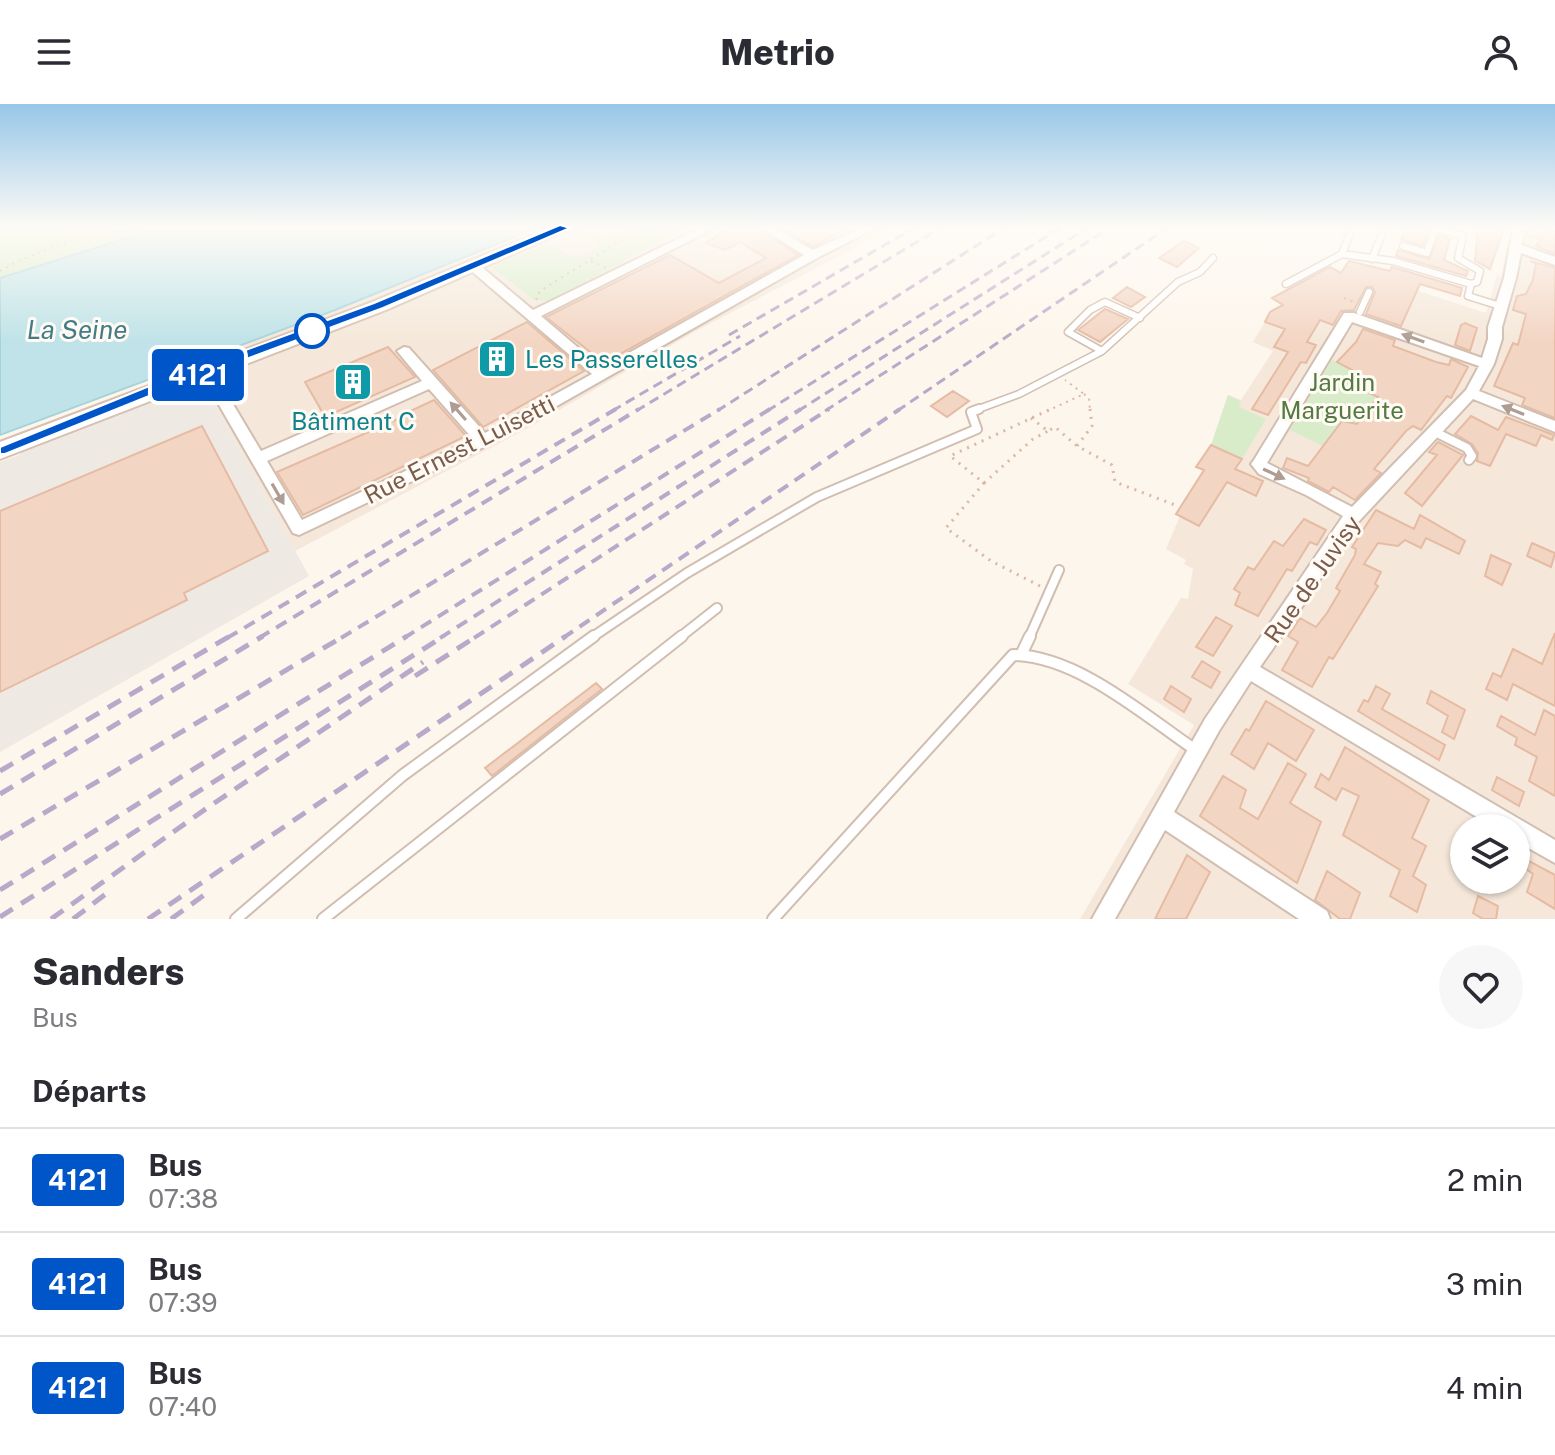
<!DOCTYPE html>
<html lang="fr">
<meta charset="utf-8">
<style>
:root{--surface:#fff;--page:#f7f7f7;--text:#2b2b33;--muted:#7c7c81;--line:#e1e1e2}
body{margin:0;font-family:"Public Sans",sans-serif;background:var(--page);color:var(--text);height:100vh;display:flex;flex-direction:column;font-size:30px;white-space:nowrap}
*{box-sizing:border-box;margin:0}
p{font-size:26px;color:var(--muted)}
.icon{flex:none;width:44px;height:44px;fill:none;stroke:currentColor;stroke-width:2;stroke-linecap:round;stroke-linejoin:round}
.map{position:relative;height:815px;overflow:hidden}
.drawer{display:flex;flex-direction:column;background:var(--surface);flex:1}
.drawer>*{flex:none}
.badge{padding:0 16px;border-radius:6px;font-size:28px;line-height:52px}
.tools{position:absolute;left:1450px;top:710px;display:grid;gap:16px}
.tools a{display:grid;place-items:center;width:80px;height:80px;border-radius:50%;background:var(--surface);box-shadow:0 2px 6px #0004;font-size:40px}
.map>.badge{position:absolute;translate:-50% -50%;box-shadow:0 0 0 4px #fff}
h2{padding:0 32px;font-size:30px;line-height:72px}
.round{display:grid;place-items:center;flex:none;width:84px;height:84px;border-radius:42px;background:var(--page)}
.headline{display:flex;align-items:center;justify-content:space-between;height:136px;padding:0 32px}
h1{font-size:38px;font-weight:800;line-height:60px}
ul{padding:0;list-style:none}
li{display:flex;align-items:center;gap:24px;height:104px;padding:0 32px;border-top:2px solid var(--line)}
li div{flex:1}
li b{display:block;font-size:30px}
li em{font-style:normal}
li .badge{min-width:88px;font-weight:700;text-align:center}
header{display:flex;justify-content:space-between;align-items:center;height:104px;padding:0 32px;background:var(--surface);font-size:36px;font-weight:800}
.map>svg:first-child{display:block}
.residential{fill:#f5e8da;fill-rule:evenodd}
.industrial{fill:#efe9e4}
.green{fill:#d8ecc9}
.water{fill:#bfe3e8;stroke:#a5d3da;stroke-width:2}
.building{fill:#f3d5c3;stroke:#e6bba3;stroke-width:2}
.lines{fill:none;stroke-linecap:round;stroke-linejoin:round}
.lane-far2-casing{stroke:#d1beb0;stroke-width:9}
.lane-far1-casing{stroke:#d1beb0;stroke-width:12}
.lane-casing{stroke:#d1beb0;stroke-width:14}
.street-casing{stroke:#d1beb0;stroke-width:4}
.secondary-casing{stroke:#d6c0b0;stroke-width:4}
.path-far1{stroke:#d9b8a5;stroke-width:2;stroke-dasharray:2 5;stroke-linecap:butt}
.path{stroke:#d9b8a5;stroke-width:3;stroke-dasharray:2 6;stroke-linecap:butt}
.lane-far2{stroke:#fff;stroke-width:6}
.lane-far1{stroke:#fff;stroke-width:8}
.lane{stroke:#fff;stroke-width:10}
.street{fill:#fff;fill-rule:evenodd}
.secondary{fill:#fff;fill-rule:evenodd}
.rail-far2{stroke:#b9a8c9;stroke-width:3;stroke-dasharray:10 6;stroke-linecap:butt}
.rail-far1{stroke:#b9a8c9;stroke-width:4;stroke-dasharray:12 8;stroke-linecap:butt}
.rail{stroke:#b9a8c9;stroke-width:5;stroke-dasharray:15 10;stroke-linecap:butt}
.oneway{fill:#af9d94}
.line{fill:#0055c8;stroke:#fff;stroke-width:2}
.stop-dot{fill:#fff;stroke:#0055c8;stroke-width:4}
.labels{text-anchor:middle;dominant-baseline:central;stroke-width:6;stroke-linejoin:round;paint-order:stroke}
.culture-label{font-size:24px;fill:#0d838f;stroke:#fffaf3;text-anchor:start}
.park-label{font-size:24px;fill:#537a41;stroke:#fffaf3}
.street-label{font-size:24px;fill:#7a5c4d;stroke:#fffaf3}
.water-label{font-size:26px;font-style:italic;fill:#437c86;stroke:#fffaf3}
</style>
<header><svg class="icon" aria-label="menu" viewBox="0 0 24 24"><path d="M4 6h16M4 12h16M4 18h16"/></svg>Metrio<svg class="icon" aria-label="person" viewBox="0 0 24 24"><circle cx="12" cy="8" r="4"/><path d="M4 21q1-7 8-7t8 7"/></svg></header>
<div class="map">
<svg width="1555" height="815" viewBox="0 0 1555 815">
<rect width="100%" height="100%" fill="#fdf6ec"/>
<path class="residential" d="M351,124H893L694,228L528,324L295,447L202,277L149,194Z
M1511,124H1555V815H1080L1194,621L1128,580L1181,494L1188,495L1193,465L1184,460L1186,456L1166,445L1180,412L1176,410L1204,367L1196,363L1211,341L1228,291L1241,296L1273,247L1253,238L1268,213L1353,166L1486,209L1497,171L1501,172ZM1464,724H1516V776H1464Z"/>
<path class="industrial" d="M202,277L309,472L0,648V358L19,351L26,344Z"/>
<path class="green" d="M0,124H159L0,174Z
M582,124L602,135L627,124H687L548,197L533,195L491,163L548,139L574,154L602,142L576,127Z
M1332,256L1385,281L1335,348L1290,326Z
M1228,291L1241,297L1239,303L1266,315L1242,355L1211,341Z"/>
<path class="water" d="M159,124H536L335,206L0,331V174Z"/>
<path class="building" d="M729,124H758L798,151L604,259L546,213L670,151L719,179L766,154L740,138L725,146L706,139Z
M781,124H848L813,143Z
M1406,124H1429L1423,142L1401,136Z
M1478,124H1504L1490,165L1475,157Z
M1528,124L1555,127V150L1536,142L1540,135L1527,131Z
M1439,131L1450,135L1444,156L1468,167L1466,172L1396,152L1398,146L1429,155Z
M1184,137L1199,144L1177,163L1159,154Z
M1349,157L1390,167L1392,163L1462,184L1460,192L1420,180L1401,222L1366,210L1375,188L1372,183H1366L1354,206L1341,207L1333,221L1320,216L1307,238L1316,241L1306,259L1301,258L1268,311L1252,305L1288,248L1274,243L1285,225L1265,218L1270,208L1283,201L1272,194L1330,163L1341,169Z
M1530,157L1555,164V314L1522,301L1525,294L1494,282L1513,239L1518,241L1526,210L1513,206L1517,192L1526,190L1533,176L1536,159Z
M1127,183L1145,193L1131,203L1113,194Z
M1105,205L1128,215L1100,238L1078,226Z
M527,218L584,267L483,323L433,266Z
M1465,219L1477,224L1470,247L1455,241L1461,221Z
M1363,225L1395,236L1393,242L1436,258L1449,261L1451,255L1468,263L1451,294L1447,292L1421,326L1413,322L1406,327L1374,365L1381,369L1355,396L1333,383L1329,388L1308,377L1309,374L1283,364L1287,354L1308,362L1342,317L1357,320L1378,293L1348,279L1356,268L1337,258L1356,238Z
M388,243L415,273L325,313L305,278Z
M953,287L969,297L947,313L931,302Z
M434,296L466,332L303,411L277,368L405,312L404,310Z
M1471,312L1498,326L1506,313L1554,331L1552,336L1541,331L1536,342L1506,330L1490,362L1477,357L1478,349L1472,340L1455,330Z
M202,322L268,447L184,489L187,496L0,588V407Z
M1438,338L1463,351L1422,402L1405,389L1437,351L1429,348Z
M1211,341L1242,355L1235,365L1263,377L1256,392L1227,378L1199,422L1176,410L1204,366L1196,363Z
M1376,406L1414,425L1420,411L1465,437L1459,450L1426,434L1421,444L1405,436L1398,442L1378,439L1364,460L1381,468L1375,480L1378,482L1333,555L1329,553L1312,583L1282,566L1298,538L1288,532L1300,514L1316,523L1327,509L1340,487L1336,484L1355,451L1356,445L1352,443Z
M1304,415L1326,426L1317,441L1310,438L1292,467L1287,465L1258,512L1235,501L1240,489L1234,485L1248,463L1254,466L1274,437L1283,442Z
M1532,439L1555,449L1551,463L1527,452Z
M1491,451L1511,460L1502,481L1485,472Z
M1216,513L1232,522L1213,552L1196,543Z
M1555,529V602L1513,580L1507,596L1486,585L1493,569L1501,573L1513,545L1542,560Z
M1202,557L1220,568L1211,584L1192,573Z
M596,579L602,585L492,672L485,664Z
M1171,582L1191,595L1184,608L1164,595Z
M1376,582L1390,590L1382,605L1445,641L1439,656L1358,607L1364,596L1368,598Z
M1431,587L1465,606L1454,635L1442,628L1448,612L1427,599Z
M1266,597L1314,626L1296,657L1268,639L1254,665L1231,650L1246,625L1249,627Z
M1544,606L1555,612V692L1529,677L1537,653L1515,641L1517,634L1497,622L1501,612L1535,631Z
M1345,643L1429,696L1412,734L1426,742L1413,772L1426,781L1417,808L1390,792L1400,766L1343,731L1359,692L1342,684L1336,696L1315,683L1321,670L1329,676Z
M1288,659L1306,670L1290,699L1321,718L1297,779L1200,712L1223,672L1246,686L1240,704L1258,715Z
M1497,673L1524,688L1519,702L1492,686Z
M1516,750L1555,771V805L1527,788L1533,770L1516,758Z
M1187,751L1210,768L1186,815H1155Z
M1327,767L1360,789L1350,815H1340L1315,796Z
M1478,792L1498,802L1496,815H1483L1473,809Z"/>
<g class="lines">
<defs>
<path id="lane-far2" d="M1403,142L1427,149L1435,124L1463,132L1458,154L1480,167L1477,178L1471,180
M1342,150L1352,124
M1372,155L1384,125
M1286,180L1342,150L1393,157L1471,180L1468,192L1500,202
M1360,208L1369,188
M1102,247L1068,228L1090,206L1105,198L1140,214
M973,307L1019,290L1102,247L1178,178L1200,168L1213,154"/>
<path id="lane-far1" d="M1433,327L1467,344L1472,352L1469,356
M591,534L687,469L817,393L977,325L971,308L979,305
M679,534L717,504
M1029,534L1059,466"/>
<path id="lane" d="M1022,549L1030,532
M236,815L403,671L594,532
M323,815L682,532
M773,815L1013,551C1078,552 1145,612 1197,647"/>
<path id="street" d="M700,124H715L541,212L602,264L804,151L761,124H775L813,146L861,124H876L817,154L488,341L299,431L293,429L200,268L202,265H212L261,347L422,277L397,247L404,243L409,244L485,329L592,270L469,165V159H477L533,206ZM429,285L473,335L302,416L267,357Z
M1513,124H1525L1522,141L1555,153V161L1521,149L1516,174L1502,223V235L1494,260L1479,287L1555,317V328L1473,295L1348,429L1313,487L1260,563L1555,736V759L1516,737V724H1495L1251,577L1219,627L1174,708L1327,807L1330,815H1299L1165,726L1115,815H1092L1205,615L1343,412L1306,391L1259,370L1251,360L1254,356L1344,209H1354L1482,254L1488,235V223L1504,174ZM1352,218L1479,262L1466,286L1352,403L1267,359Z"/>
<path id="secondary" d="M549,124H573L386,206L0,355V338L372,198Z"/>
</defs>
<use href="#lane-far2" class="lane-far2-casing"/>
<use href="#lane-far1" class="lane-far1-casing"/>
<use href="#lane" class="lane-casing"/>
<use href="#street" class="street-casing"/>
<use href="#secondary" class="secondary-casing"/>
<path class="path-far1" d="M591,157L606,164
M0,167C43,142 91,131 140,124
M1344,194L1356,199
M536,196L540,187L641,124
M1084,290L1089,294L1090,307
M1047,307L1084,290L1065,276"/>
<path class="path" d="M1090,305L1092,322L1077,342L1112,361L1115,378L1175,401
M1031,314L1048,327L1055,323L1077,342
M984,379L1033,335L1048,327
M1040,482L991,457L946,424L984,379L950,352L1051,305"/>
<use href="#lane-far2" class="lane-far2"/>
<use href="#lane-far1" class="lane-far1"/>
<use href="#lane" class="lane"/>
<use href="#street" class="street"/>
<use href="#secondary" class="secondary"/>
<path class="rail-far2" d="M729,231L914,124
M612,307L740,232
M636,307L940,124
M717,307L1004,124
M767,307L1060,124
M798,307L1087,124
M825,307L1109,124
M897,307L1167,124"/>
<path class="rail-far1" d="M227,534L616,305
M259,534L639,305
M341,534L720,305
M404,534L770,305
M440,534L801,305
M474,534L829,305
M563,534L900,305"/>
<path class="rail" d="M415,572L477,532
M0,667L230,532
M0,690L263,532
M0,735L344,532
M0,786L407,532
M0,813L444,532
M51,815L207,704L423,558
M73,815L111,786
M148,815L566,532
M171,815L207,789"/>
</g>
<defs><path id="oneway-solid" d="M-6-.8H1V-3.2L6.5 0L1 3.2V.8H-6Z" transform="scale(2)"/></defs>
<g class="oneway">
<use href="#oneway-solid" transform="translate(1413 234) rotate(-161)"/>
<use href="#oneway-solid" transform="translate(1513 306) rotate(-158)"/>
<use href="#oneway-solid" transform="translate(458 307) rotate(-131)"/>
<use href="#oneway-solid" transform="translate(1274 370) rotate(25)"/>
<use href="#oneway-solid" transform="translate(278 390) rotate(60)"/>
</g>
<linearGradient id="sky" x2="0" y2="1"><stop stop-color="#97c7e8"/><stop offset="0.52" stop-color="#fefbf6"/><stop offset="1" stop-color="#fefbf6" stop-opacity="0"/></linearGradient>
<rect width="1555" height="238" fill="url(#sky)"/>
<path class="line" d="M560,121L570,124L383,204L174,282L5,350H0V343L164,276L374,199Z"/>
<defs>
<symbol id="building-square" viewBox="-11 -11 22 22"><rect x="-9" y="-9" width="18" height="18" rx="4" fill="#0f9aa8" stroke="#fffaf3"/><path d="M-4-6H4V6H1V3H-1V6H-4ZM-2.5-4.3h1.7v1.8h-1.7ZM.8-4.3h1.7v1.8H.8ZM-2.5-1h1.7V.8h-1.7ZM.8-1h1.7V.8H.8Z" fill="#fff"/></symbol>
</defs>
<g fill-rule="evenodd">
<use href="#building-square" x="475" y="233" width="44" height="44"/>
<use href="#building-square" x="331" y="256" width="44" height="44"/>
</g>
<circle class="stop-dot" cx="312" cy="227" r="16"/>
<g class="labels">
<g class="culture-label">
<text x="525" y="255">Les Passerelles</text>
<text x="353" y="317" text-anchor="middle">Bâtiment C</text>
</g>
<g class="park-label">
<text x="1342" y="278">Jardin<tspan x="1342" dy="28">Marguerite</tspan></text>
</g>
<g class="street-label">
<text transform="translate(459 345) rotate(-27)">Rue Ernest Luisetti</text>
<text transform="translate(1312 475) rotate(-55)">Rue de Juvisy</text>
</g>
<g class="water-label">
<text x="77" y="225">La Seine</text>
</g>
</g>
</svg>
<div class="tools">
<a><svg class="icon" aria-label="layers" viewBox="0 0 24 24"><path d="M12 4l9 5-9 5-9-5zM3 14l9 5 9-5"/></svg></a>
</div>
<b class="badge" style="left:198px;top:271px;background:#0055c8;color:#fff">4121</b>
</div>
<section class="drawer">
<div class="headline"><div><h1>Sanders</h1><p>Bus</p></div><a class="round"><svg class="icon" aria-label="heart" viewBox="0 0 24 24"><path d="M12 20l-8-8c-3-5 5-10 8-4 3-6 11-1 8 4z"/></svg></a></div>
<h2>Départs</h2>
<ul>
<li><span class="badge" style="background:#0055c8;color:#fff">4121</span><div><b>Bus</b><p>07:38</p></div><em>2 min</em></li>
<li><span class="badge" style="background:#0055c8;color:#fff">4121</span><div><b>Bus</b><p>07:39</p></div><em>3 min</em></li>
<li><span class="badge" style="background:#0055c8;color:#fff">4121</span><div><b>Bus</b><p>07:40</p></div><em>4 min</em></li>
</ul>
</section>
